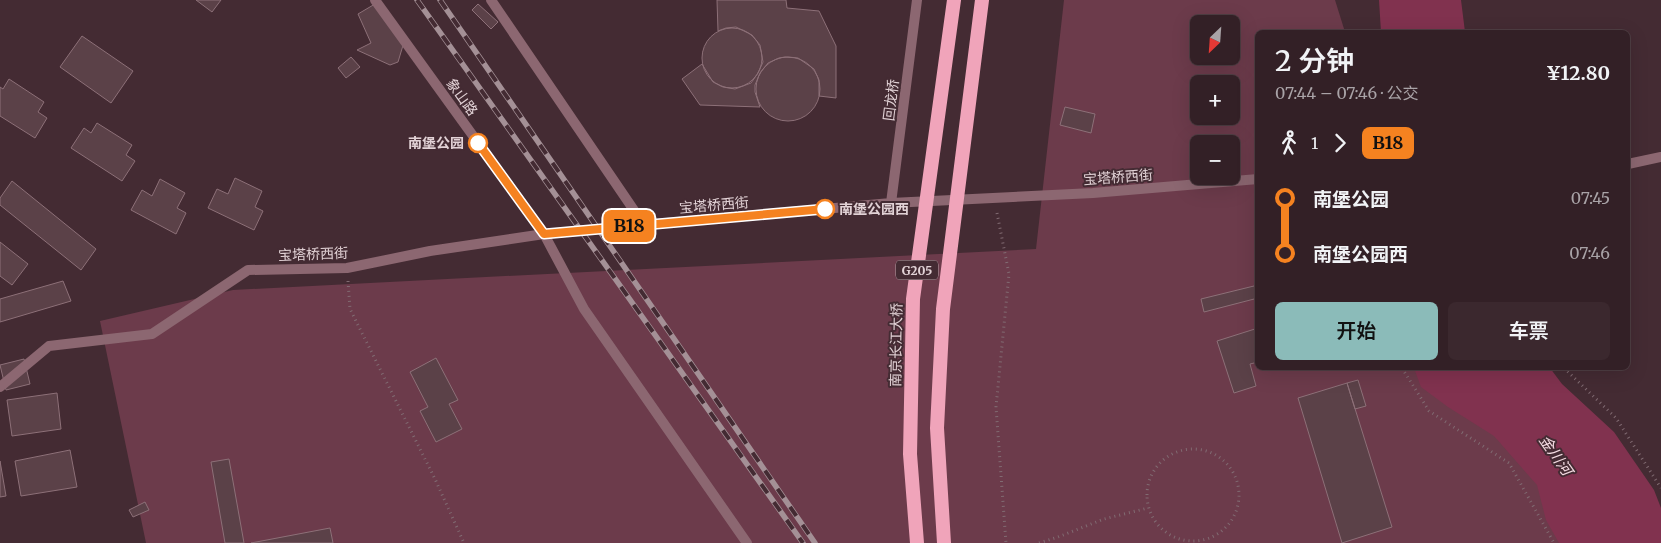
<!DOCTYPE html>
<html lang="zh">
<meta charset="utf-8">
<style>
:root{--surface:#332026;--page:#3b282e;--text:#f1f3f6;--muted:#a9a3a7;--line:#4e3e43;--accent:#8bbbb9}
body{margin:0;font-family:Merriweather,"Noto Sans SC",serif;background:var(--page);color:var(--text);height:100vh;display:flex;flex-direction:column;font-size:19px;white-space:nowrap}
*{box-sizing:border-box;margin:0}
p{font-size:16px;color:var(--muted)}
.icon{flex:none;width:28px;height:28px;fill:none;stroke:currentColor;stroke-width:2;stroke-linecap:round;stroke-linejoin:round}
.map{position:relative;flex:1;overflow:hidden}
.details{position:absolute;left:1255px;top:30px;width:375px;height:340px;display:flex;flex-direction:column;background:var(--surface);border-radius:8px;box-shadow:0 5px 20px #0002,0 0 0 1px var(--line)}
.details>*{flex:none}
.badge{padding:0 10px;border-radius:8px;font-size:18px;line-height:32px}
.needle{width:32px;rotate:205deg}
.controls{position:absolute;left:1190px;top:15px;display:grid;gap:10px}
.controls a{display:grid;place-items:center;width:50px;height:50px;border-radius:8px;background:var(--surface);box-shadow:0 5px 20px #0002,0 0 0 1px var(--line);font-size:25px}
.map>.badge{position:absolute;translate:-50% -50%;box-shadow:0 0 0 2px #fff}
.legs{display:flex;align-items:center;gap:8px;height:55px;padding:0 20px;font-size:16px}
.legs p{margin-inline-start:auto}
.summary{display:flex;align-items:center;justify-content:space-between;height:85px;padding:0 20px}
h1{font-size:28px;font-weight:600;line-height:38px}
.primary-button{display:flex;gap:10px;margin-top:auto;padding:10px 20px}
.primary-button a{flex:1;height:58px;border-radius:8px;background:var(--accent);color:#111;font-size:20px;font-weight:600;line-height:58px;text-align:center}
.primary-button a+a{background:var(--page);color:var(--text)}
ul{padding:0 20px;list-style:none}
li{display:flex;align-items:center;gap:18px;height:55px;font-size:19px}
li i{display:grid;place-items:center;width:8px;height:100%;margin:0 6px;background:currentColor}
li i::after{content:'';width:12px;height:12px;margin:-6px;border:4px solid;border-radius:50%;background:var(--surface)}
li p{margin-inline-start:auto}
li:first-child i{background:linear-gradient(#0000 50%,currentColor 0)}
li:last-child i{background:linear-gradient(currentColor 50%,#0000 0)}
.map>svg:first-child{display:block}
.green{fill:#6c3b4b;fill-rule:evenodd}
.water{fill:#81324f}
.building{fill:#5b4148;stroke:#8d7078}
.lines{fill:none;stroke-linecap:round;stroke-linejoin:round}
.path{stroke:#816b72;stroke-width:3;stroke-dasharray:1 4;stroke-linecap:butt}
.service{stroke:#8c6771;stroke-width:10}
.minor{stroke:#8c6771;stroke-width:10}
.tertiary{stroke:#8c6771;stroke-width:10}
.rail-casing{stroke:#a49096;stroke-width:5.5}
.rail{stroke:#442b33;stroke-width:4;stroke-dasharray:11;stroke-linecap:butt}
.trunk-bridge{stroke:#f0a4ba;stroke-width:14}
.line-1-casing{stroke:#fff;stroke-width:11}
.line-1{stroke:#f58220;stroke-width:8}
.stop-1-dot{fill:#fff;stroke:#f58220;stroke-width:2.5}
.labels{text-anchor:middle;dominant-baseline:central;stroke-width:4;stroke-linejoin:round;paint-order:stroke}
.shield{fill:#442b33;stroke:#b3a0a5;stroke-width:1}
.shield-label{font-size:12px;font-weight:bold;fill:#e2d2d6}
.street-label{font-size:14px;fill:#e2d2d6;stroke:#442b33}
.stop-label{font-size:14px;font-weight:bold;fill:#e2d2d6;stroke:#442b33;text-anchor:end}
.water-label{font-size:15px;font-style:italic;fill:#f4dbe2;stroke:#442b33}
</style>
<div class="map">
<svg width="1661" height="543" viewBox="0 0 1661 543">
<rect width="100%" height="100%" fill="#442b33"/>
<path class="green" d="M1064,0H1335L1345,32H1258V368H1479L1577,543H146L100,321L233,290L1036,249ZM1199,24H1231V56H1199ZM1199,84H1231V116H1199ZM1199,144H1231V176H1199Z"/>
<path class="water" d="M1379,0H1461L1465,32H1381Z
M1414,368H1550L1562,384L1614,432L1654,490L1661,508V543H1559L1546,520L1537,485L1494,436L1448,407L1421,387Z"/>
<path class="building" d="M196,0H221L212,12Z
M717,0H786L787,8L819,11L836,46V98L819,96V80L814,69L798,58L785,57L779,58L768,63L760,73L755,85V92L760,107L700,105L682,79L702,64L713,82L723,87L735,89L751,83L758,73L763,62L760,45L752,35L736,27L726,28L718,31Z
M380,1L404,42L398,62L390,65L357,50L371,43L358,14Z
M478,4L498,22L491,29L472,10Z
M702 58a30 30 0 1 1 60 0a30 30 0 1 1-60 0Z
M82,36L133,71L111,103L60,67Z
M756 89a32 32 0 1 1 64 0a32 32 0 1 1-64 0Z
M351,57L360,67L346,78L338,68Z
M9,79L44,102L38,112L47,118L35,138L0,116V87L3,89Z
M1065,107L1095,114L1091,133L1060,125Z
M97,123L132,145L126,155L135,161L122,181L71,148L84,128L91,133Z
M235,178L262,191L255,207L263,211L254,230L208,208L217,189L228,194Z
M160,179L185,193L177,208L186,213L176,234L131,210L142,190L152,196Z
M12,181L96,249L81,270L0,205V198Z
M0,242L28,264L12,285L0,276Z
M63,281L71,301L0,322V299Z
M1258,285V298L1204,312L1201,299Z
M1258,328V362L1250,364L1256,386L1234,393L1217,341Z
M436,358L458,400L449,404L462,429L436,442L420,411L428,407L410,372Z
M24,359L30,384L6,390L0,365Z
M1358,380L1366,406L1355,409L1347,383Z
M1347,383L1392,527L1342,543L1298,398Z
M57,393L61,429L12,436L7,400Z
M70,450L77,487L21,496L15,461Z
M229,459L244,543H225L211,462Z
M0,461L6,496L0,497Z
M145,502L149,510L133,517L129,510Z
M330,528L333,543H251Z"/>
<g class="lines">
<path class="path" d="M997,213L1009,274L996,407L1006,543
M348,281L350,309L435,479L464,543
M1402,368L1429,411L1509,463L1554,543
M1564,368L1616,418L1661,488
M1147 495a46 46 0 1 1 92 0a46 46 0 1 1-92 0Z
M1039,543L1058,537L1104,519L1148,508"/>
<path class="service" d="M544,234L584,309L747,543"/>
<path class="minor" d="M1628,164L1661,157
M891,203L917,0
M0,387L49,346L152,334L248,270L347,268L430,251L544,234L644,225L891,203L1093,193L1258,179"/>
<path class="tertiary" d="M375,0L544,234
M491,0L644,225"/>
<defs>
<path id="rail" d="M417,0L803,543
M440,0L815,543"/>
</defs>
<use href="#rail" class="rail-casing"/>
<use href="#rail" class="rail"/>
<path class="trunk-bridge" d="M917,543L910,454L913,299L954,0
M944,543L937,428L943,309L982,0"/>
</g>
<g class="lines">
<defs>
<path id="line-1" d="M478,143L544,234L825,209"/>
</defs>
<use href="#line-1" class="line-1-casing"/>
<use href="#line-1" class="line-1"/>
</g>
<g class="stop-1-dot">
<circle cx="478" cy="143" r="9"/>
<circle cx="825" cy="209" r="9"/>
</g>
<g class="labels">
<rect class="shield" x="896" y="260.5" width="42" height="19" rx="4"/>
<g class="shield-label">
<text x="917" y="270">G205</text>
</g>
<g class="street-label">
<text transform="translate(462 97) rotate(54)">象山路</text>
<text transform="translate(891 100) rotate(-83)">回龙桥</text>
<text transform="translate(1118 177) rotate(-4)">宝塔桥西街</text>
<text transform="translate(714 205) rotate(-5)">宝塔桥西街</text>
<text transform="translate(313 254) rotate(-2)">宝塔桥西街</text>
<text transform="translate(896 345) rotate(-89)">南京长江大桥</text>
</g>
<g class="stop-label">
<text x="464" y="143">南堡公园</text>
<text x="839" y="209" text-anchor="start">南堡公园西</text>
</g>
<g class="water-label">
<text transform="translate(1556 455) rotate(55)">金川河</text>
</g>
</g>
</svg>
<div class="controls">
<a><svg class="needle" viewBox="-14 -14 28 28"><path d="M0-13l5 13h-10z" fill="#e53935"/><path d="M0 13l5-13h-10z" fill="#a9a3a7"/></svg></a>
<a>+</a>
<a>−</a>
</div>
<b class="badge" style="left:629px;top:226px;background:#f58220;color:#111">B18</b>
<section class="details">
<div class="summary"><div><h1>2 分钟</h1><p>07:44 – 07:46 · 公交</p></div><b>¥12.80</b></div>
<div class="legs"><svg class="icon" aria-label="walk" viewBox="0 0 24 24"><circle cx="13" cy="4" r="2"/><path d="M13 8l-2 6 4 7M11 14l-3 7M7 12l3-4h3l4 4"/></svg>1<svg class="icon" aria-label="forward" viewBox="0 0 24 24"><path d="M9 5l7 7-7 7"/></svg><b class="badge" style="background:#f58220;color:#111">B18</b></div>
<ul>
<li><i style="color:#f58220"></i><b>南堡公园</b><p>07:45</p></li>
<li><i style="color:#f58220"></i><b>南堡公园西</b><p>07:46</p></li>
</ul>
<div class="primary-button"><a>开始</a><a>车票</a></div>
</section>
</div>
